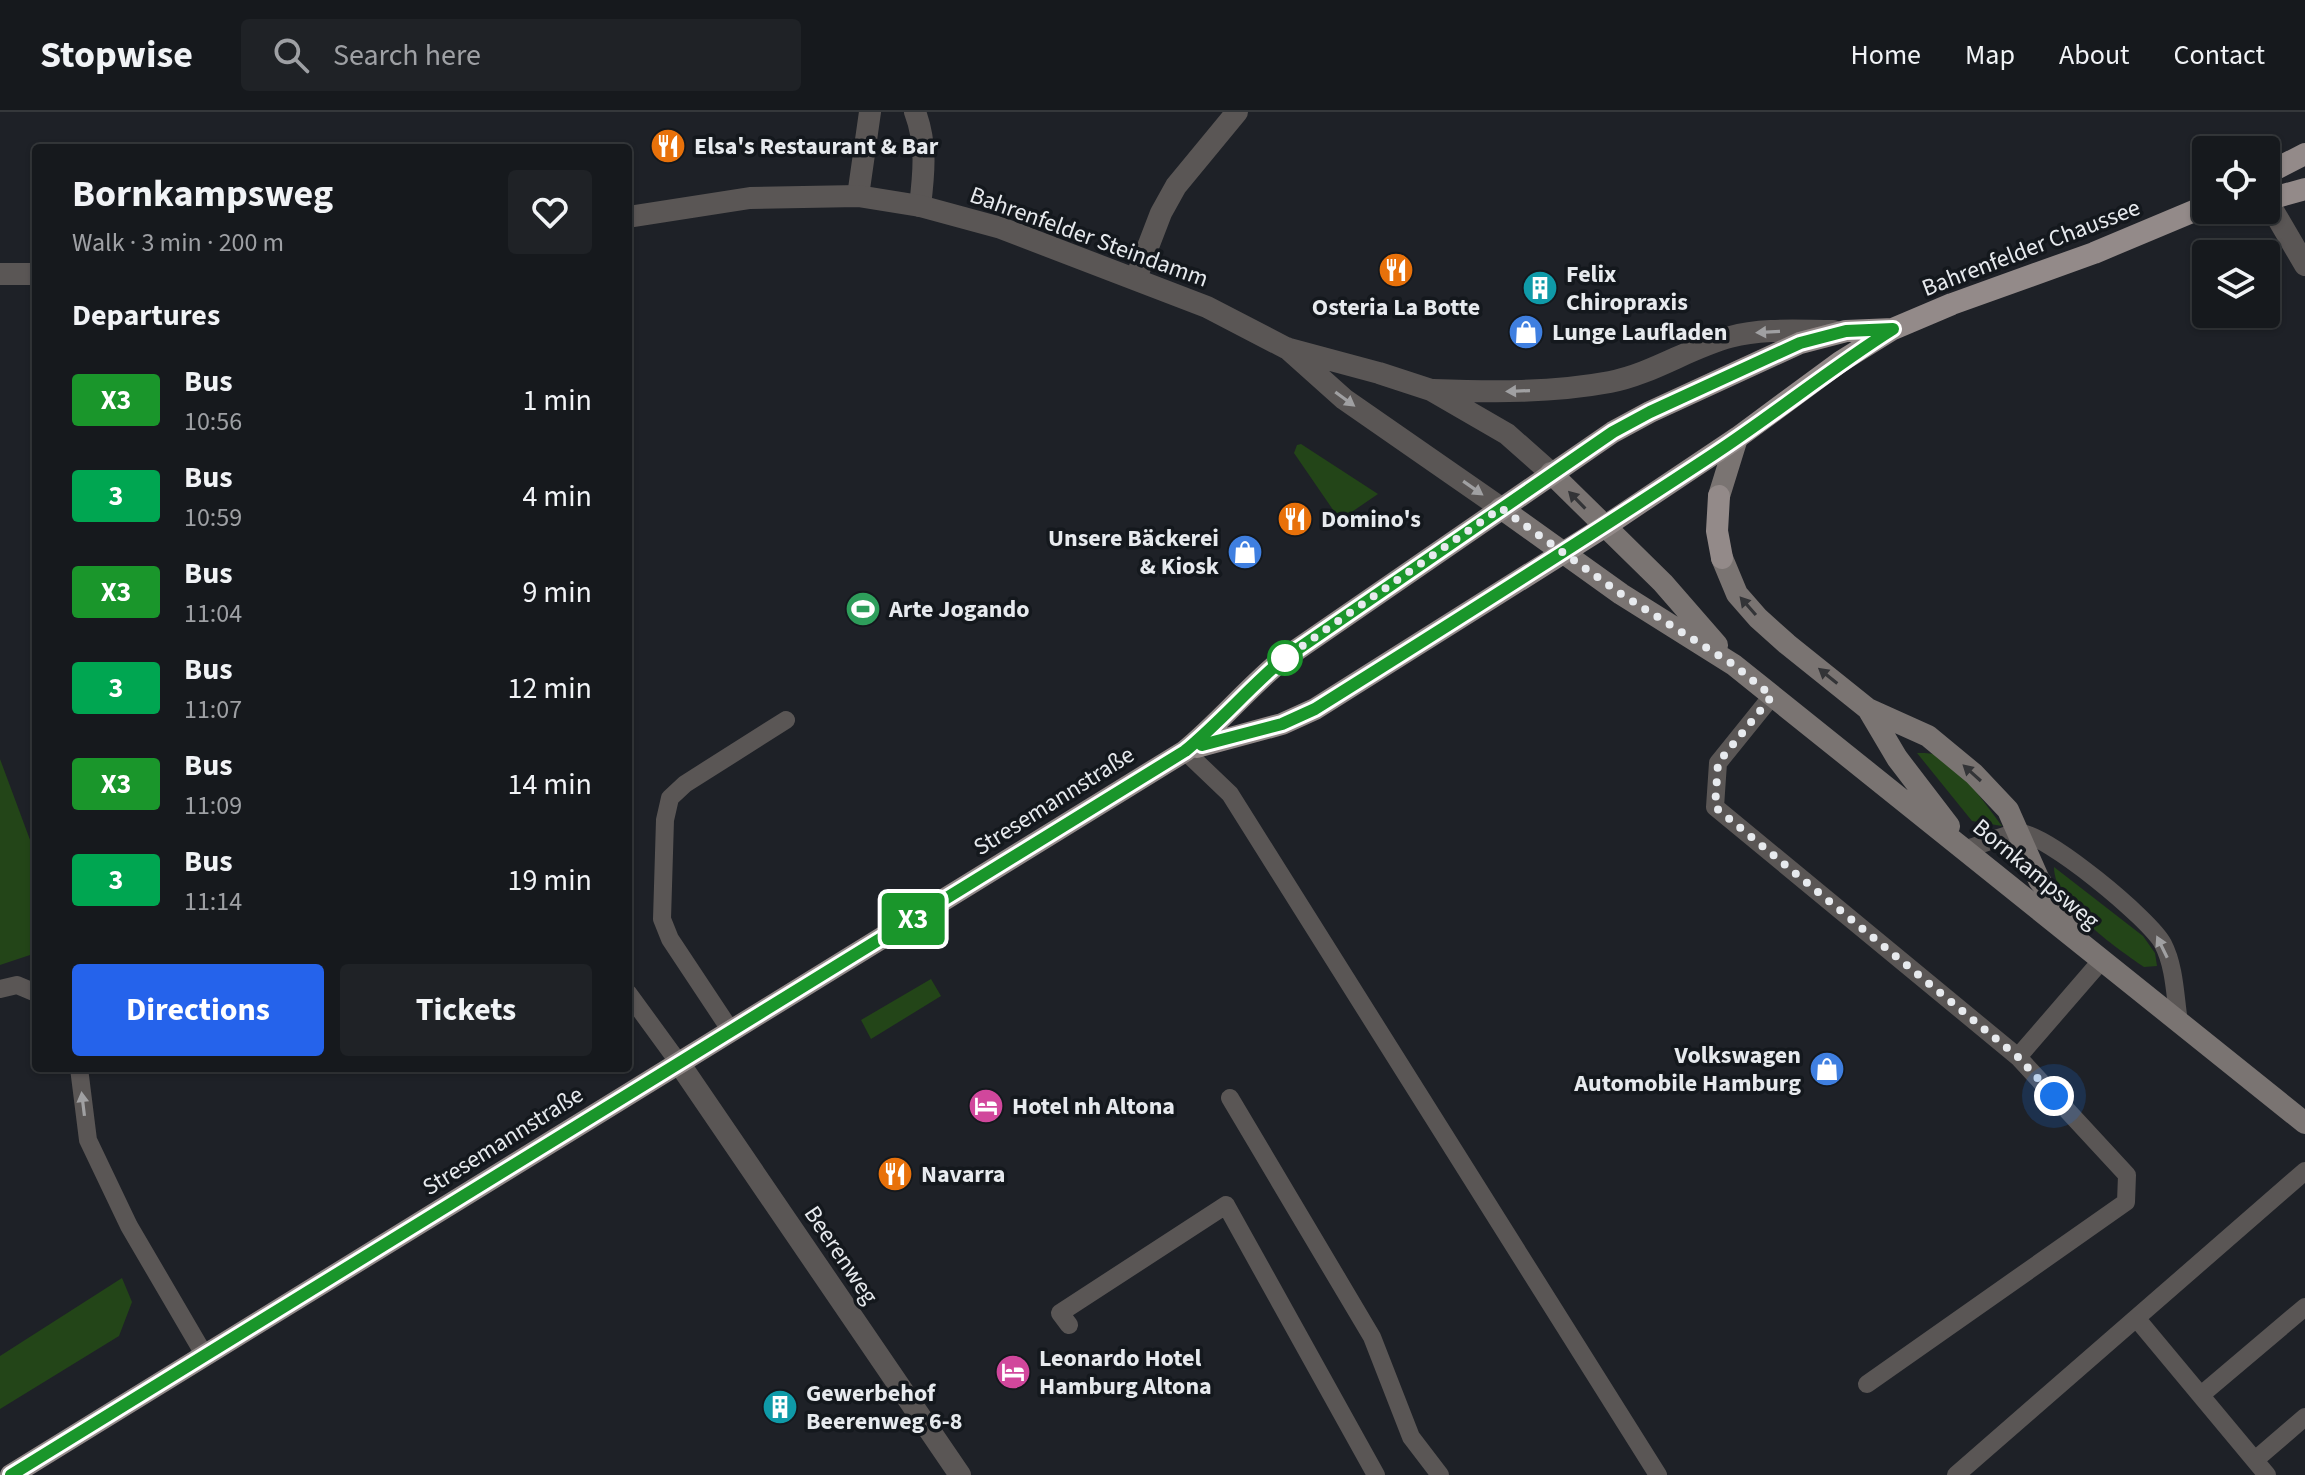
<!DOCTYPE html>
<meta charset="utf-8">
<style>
:root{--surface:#16191d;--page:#1f2226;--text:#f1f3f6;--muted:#9ea0a4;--line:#35383b;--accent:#2563eb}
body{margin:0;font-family:"Source Sans 3",sans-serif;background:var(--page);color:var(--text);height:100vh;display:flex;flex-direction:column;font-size:30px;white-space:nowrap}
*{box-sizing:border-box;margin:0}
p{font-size:26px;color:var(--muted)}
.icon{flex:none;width:44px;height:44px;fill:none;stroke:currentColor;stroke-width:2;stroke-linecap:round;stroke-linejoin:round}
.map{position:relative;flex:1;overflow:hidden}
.drawer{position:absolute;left:32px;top:32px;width:600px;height:928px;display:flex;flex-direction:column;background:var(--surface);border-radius:8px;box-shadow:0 2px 6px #0004,0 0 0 2px var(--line)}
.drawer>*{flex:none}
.badge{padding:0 16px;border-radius:6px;font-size:28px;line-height:52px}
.fabs{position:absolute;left:2192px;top:24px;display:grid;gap:16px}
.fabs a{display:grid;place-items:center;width:88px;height:88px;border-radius:8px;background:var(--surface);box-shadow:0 2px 6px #0004,0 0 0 2px var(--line);font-size:40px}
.you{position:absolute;width:40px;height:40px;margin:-20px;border:6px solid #fff;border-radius:50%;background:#1a73e8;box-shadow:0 0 0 12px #1a73e833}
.map>.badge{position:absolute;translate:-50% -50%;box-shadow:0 0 0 4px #fff}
h2{padding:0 40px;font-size:30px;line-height:72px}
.round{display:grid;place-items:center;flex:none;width:84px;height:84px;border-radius:8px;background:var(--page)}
.headline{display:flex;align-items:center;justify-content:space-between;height:136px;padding:0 40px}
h1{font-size:38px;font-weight:700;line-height:60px}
.button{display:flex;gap:16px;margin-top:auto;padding:16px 40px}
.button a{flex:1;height:92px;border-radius:8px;background:var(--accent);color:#fff;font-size:32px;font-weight:700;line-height:92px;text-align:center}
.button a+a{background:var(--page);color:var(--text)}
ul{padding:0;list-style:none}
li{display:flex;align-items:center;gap:24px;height:96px;padding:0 40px}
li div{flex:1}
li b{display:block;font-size:30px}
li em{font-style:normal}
li .badge{min-width:88px;font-weight:700;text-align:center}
header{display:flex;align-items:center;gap:48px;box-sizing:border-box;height:112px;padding:0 40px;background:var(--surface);border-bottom:2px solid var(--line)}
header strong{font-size:38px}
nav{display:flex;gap:44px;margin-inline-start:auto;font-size:28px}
.search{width:560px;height:72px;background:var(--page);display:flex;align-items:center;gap:20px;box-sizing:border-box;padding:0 28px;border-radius:8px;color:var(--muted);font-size:30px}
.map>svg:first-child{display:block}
.green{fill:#234518}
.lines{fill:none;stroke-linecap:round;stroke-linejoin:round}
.service{stroke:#5a5655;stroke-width:18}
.minor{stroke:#5a5655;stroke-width:22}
.tertiary{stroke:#5a5655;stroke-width:22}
.secondary{stroke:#7a7472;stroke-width:22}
.primary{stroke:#938a89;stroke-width:22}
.oneway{fill:#a0a0a2}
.oneway2{fill:#333437}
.line-casing{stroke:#fff;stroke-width:18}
.line{stroke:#1a962b;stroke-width:12}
.walk{stroke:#e7eaee;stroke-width:8;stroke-dasharray:0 14.4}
.stop-dot{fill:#fff;stroke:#1a962b;stroke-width:4}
.labels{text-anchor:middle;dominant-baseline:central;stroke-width:7;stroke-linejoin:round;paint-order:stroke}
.poi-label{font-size:24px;font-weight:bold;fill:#e7eaee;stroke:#14181d;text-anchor:start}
.street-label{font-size:24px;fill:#e7eaee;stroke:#14181d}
</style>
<header>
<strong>Stopwise</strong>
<div class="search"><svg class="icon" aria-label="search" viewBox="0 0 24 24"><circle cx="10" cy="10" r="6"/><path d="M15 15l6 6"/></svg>Search here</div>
<nav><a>Home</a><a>Map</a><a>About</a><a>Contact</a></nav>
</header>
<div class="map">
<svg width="2305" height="1363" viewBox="0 0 2305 1363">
<rect width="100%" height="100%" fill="#1e2127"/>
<path class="green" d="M1301,332L1378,382L1340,408L1294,341L1297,333Z
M1917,641C1923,641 1931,641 1936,643C1960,654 1986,693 2002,714L1972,709Z
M0,647L36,744V841L0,853Z
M2054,755L2143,824L2155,841L2157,854L2144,855C2115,835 2054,793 2054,755Z
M931,867L941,884L871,927L861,908Z
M122,1166L132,1190L119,1224L0,1297V1244Z"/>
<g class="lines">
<path class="service" d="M1772,584L1718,651L1715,695L2018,945L2127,1063L2126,1090L1867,1272
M1185,639L1230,682L1658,1363
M1966,737C1982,733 2003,722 2019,721C2045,720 2151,808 2163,832C2175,855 2175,885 2179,910
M0,877L17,873L36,881
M628,881L679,951
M731,919L670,827L662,807L665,708L670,686L685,672L786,608
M2018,945L2101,849
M79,956L88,1028L129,1114L205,1244
M1230,986L1372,1225L1411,1325L1440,1363
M2137,1207L2267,1363
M1069,1213L1060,1201L1226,1093L1376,1363
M2201,1283L2305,1195
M2255,1348L2305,1305
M1956,1363L2305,1059"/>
<path class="minor" d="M915,0C927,32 924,61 920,94
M858,84L870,0
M2267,88L2305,153
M1136,166L1161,101L1176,74L1237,0
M679,951L960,1363"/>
<path class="tertiary" d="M628,105L750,86L858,84L920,94L1001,116L1207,195L1286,236L1379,261L1431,278L1507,322L1551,361
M0,162H36
M1287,236L1344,287L1501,396
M1433,278C1492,280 1551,281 1610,270C1652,262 1689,236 1730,225C1763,216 1799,219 1833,219"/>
<path class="secondary" d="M1551,361L1663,471L1717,533
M1719,384L1737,326
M1501,396L1621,482L1734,553L2305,1011
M1722,446L1737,482L1758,506L1787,532L1868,597L1928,624L1974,662L2008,698L2039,768L2076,817
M1868,597L1897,646L1949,714"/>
<path class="primary" d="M2266,62L2305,42
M2266,88L2305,77
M1719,384L1717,419L1722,446
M1197,635L1282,612L1315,597L1604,415L1737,326L1840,250L1893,217L1952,192L2094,141L2206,94
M11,1363L1185,639C1219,611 1248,576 1282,548L1613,320L1650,300L1800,231L1846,219L1893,217"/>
</g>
<defs><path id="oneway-solid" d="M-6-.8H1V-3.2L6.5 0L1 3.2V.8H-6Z" transform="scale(2)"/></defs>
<g class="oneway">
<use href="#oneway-solid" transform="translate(1768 220) rotate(177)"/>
<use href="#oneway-solid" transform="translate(1518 279) rotate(178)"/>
<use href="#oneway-solid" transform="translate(1345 287) rotate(36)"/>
<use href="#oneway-solid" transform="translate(1473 376) rotate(35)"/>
<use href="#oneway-solid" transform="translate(2162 835) rotate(-116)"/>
<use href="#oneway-solid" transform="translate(83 992) rotate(-97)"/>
</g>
<g class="oneway2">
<use href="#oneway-solid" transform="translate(1577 388) rotate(-134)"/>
<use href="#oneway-solid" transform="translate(1748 494) rotate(-131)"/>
<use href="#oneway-solid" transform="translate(1828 564) rotate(-141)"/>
<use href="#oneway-solid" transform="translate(1972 661) rotate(-138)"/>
</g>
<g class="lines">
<defs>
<path id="line" d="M11,1363L1185,639C1219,611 1248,577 1282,548L1613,320L1650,300L1800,231L1846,219L1893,217C1831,256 1775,302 1714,342C1582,429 1449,513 1315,597L1282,612L1202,633"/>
</defs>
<use href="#line" class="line-casing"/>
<use href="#line" class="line"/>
<path class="walk" d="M1285,546L1282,548L1501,396L1621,482L1734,553L1772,584L1718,651L1715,695L2018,945L2054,984"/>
</g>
<defs>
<symbol id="restaurant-disc" viewBox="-11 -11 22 22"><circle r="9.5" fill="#e8710a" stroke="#14181d"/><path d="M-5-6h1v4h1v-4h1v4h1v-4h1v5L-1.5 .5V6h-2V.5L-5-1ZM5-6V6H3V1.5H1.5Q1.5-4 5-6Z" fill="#fff"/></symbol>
<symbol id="building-disc" viewBox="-11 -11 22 22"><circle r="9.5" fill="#0f9aa8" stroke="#14181d"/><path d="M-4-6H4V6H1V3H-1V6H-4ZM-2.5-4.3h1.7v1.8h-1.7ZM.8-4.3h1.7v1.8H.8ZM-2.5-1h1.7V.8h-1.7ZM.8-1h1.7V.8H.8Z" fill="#fff"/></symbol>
<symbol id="shop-disc" viewBox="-11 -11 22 22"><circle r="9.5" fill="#3f7fe0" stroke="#14181d"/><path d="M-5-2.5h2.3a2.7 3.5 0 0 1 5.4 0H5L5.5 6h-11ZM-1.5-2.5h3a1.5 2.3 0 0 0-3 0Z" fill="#fff"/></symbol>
<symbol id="stadium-disc" viewBox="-11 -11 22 22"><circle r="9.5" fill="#2e9e5b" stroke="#14181d"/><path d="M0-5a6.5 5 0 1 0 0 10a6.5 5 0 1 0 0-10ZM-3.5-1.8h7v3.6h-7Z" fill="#fff"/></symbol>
<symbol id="hotel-disc" viewBox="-11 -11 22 22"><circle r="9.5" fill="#d1479c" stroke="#14181d"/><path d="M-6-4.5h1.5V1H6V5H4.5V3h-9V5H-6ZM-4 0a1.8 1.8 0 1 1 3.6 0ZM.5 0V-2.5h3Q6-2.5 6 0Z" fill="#fff"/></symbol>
</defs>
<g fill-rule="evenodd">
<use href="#restaurant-disc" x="648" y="14" width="40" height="40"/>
<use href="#restaurant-disc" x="1376" y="138" width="40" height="40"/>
<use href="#building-disc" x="1520" y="156" width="40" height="40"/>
<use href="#shop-disc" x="1506" y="200" width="40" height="40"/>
<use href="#restaurant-disc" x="1275" y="387" width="40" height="40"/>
<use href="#shop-disc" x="1225" y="420" width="40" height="40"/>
<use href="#stadium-disc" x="843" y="477" width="40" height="40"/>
<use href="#shop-disc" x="1807" y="937" width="40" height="40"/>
<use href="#hotel-disc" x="966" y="974" width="40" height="40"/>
<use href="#restaurant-disc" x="875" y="1042" width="40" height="40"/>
<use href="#hotel-disc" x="993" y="1240" width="40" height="40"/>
<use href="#building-disc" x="760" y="1275" width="40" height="40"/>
</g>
<circle class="stop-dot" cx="1285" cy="546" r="16"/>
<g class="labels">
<g class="poi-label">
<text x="694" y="34">Elsa's Restaurant &amp; Bar</text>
<text x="1566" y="162">Felix<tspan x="1566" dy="28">Chiropraxis</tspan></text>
<text x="1396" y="195" text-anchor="middle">Osteria La Botte</text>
<text x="1552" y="220">Lunge Laufladen</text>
<text x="1321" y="407">Domino's</text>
<text x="1219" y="426" text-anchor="end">Unsere Bäckerei<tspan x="1219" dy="28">&amp; Kiosk</tspan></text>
<text x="889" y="497">Arte Jogando</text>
<text x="1801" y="943" text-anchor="end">Volkswagen<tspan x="1801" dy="28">Automobile Hamburg</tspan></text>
<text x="1012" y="994">Hotel nh Altona</text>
<text x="921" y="1062">Navarra</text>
<text x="1039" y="1246">Leonardo Hotel<tspan x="1039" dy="28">Hamburg Altona</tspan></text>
<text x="806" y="1281">Gewerbehof<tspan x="806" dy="28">Beerenweg 6-8</tspan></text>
</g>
<g class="street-label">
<text transform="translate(1089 125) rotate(20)">Bahrenfelder Steindamm</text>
<text transform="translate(2031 136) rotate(-21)">Bahrenfelder Chaussee</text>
<text transform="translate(1054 689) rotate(-32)">Stresemannstraße</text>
<text transform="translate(2036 762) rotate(40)">Bornkampsweg</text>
<text transform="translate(503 1029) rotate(-32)">Stresemannstraße</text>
<text transform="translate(841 1143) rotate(56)">Beerenweg</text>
</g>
</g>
</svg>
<div class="fabs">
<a><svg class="icon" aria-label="locate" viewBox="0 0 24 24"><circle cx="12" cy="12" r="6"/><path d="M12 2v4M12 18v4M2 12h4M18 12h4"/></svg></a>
<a><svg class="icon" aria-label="layers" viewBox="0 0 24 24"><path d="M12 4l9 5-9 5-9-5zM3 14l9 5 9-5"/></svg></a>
</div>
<div class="you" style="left:2054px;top:984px"></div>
<b class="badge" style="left:913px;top:807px;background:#1a962b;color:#fff">X3</b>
<section class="drawer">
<div class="headline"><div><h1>Bornkampsweg</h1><p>Walk · 3 min · 200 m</p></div><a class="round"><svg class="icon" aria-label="heart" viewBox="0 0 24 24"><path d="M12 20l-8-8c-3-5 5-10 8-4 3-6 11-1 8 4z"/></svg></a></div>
<h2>Departures</h2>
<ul>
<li><span class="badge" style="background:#1a962b;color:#fff">X3</span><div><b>Bus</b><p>10:56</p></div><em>1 min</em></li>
<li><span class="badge" style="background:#00a651;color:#fff">3</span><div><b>Bus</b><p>10:59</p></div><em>4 min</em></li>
<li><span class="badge" style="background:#1a962b;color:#fff">X3</span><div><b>Bus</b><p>11:04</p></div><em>9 min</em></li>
<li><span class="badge" style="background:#00a651;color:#fff">3</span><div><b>Bus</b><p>11:07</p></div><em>12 min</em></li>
<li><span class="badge" style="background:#1a962b;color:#fff">X3</span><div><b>Bus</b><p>11:09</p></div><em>14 min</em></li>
<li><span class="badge" style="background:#00a651;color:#fff">3</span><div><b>Bus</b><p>11:14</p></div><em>19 min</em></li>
</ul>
<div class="button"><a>Directions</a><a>Tickets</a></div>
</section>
</div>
